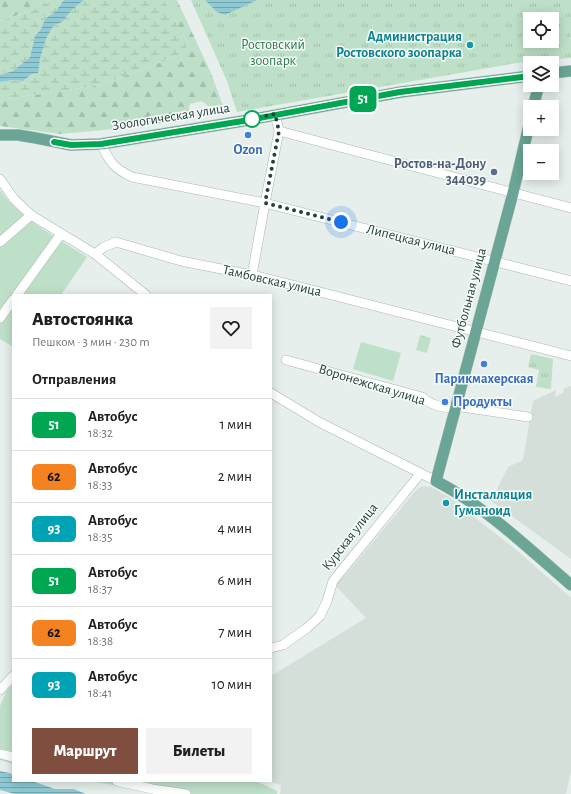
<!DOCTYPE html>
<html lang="ru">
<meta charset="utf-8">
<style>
:root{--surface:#fff;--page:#f2f2f2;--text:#202124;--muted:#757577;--line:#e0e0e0;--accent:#7f4e3f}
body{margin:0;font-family:"Alegreya Sans",sans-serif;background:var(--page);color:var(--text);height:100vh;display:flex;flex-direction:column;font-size:15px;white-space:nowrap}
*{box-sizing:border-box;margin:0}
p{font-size:13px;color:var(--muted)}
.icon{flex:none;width:22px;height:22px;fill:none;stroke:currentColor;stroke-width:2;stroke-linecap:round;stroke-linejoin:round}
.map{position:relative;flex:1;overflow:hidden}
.sheet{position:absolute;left:12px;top:294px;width:260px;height:488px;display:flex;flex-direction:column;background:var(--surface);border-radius:0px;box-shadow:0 2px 10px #0003}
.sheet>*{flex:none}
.badge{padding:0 8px;border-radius:6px;font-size:14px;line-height:26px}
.buttons{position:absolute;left:523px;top:12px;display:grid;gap:8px}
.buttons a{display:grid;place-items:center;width:36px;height:36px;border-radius:0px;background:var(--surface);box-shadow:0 2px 10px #0003;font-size:20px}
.you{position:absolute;width:20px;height:20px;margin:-10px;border:3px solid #fff;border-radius:50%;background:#1a73e8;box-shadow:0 0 0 6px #1a73e833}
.map>.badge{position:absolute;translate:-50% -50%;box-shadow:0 0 0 2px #fff}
h2{padding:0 20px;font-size:15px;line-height:36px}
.round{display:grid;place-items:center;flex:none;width:42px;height:42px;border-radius:0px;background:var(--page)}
.headline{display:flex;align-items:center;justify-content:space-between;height:68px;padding:0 20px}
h1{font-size:19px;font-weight:800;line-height:30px}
.cta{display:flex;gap:8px;margin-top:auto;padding:8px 20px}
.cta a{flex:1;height:46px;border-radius:0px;background:var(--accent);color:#fff;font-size:16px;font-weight:800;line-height:46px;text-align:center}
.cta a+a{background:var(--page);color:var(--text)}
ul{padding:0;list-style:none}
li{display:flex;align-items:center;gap:12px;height:52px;padding:0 20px;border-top:1px solid var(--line)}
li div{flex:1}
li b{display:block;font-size:15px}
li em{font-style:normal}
li .badge{min-width:44px;font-weight:700;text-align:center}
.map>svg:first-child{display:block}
.built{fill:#d4dfda}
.green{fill:#bfe0c8}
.forest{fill:url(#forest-firs)}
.wetland{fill:url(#wetland-marsh)}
.park{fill:url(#park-tufts);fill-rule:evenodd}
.water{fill:url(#water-rules)}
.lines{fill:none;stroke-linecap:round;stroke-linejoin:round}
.minor-casing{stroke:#a8b8b2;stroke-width:10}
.major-casing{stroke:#c2cac8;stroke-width:12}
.minor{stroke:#fff;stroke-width:9}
.major{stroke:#6aa596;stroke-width:11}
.line-casing{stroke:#fff;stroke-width:9}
.line{stroke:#00a651;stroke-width:6}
.walk{stroke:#24423a;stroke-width:4;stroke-dasharray:0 7.2}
.culture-dot{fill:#0f9aa8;stroke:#f7fbf9;stroke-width:1.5}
.stop-dot{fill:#fff;stroke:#00a651;stroke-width:2}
.shop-dot{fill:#3f7fe0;stroke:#f7fbf9;stroke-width:1.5}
.service-dot{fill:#5c6f8a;stroke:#f7fbf9;stroke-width:1.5}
.labels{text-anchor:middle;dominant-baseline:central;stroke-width:3;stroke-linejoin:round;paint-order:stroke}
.culture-label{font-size:14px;font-weight:bold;fill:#0d838f;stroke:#f7fbf9;text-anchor:end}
.park-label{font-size:14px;fill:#2d7a4b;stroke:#f7fbf9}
.street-label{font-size:14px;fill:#24423a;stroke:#f7fbf9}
.shop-label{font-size:14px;font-weight:bold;fill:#366cbe;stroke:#f7fbf9}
.service-label{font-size:14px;font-weight:bold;fill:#4e5e75;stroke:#f7fbf9;text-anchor:end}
</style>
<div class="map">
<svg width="571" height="794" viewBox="0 0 571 794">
<defs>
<pattern id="forest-firs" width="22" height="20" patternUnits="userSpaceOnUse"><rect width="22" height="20" fill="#bfe0c8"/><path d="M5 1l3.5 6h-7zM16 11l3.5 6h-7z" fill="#a4c1ad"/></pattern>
<pattern id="wetland-marsh" width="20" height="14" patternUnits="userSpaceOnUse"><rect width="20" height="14" fill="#bfe0c8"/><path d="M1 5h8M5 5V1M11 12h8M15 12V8" fill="none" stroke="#a4c1ad"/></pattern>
<pattern id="park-tufts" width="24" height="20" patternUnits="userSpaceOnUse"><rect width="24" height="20" fill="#bfe0c8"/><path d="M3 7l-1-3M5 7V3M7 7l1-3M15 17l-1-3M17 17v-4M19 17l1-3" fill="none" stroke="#a4c1ad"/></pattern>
<pattern id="water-rules" width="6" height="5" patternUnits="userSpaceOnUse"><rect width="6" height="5" fill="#8ec9d4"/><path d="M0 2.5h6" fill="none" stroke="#74a5ad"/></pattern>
</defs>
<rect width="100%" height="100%" fill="#e6efeb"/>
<path class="built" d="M571,386V559L491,501L508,467L523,460L533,401L556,390L555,397L564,392L563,389Z
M424,486L431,487L447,496L514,548L571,598V771L566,794H280L281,785L267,781H271V676L366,618L335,585L348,572L418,488Z"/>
<path class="green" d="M0,190C20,219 58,238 87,257L61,295H13V347L0,339Z
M361,342L401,353L393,381L353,369Z
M13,684V764L0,760V706L6,692Z
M91,781H256L277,791V794H165Z"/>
<path class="forest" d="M0,0H50L33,10L0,21Z
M164,0H177L211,73L223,106H208L202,101L190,104L187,120L124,128L60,134L0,126V100L101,85L187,52L186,40Z"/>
<path class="wetland" d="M50,0H64L56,11L45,19L41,29L35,36L30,57L13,71L0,75V21L33,10Z
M84,0H164L186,40L187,52L101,85L0,100V82L13,80L23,81L38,70L40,59L46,39L52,28L55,25L62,22L72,10Z"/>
<path class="park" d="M191,0H571V58L523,62L237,112L227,81ZM530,19H552V41H530Z
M420,335L431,338L427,353L416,350Z
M531,354L553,359L551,389L536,387L539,370L528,367Z"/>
<path class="water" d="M64,0H84L72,10L62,22L55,25L52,28L46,39L40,59L38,73L32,74L23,81L13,80L0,82V75L13,71L30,57L35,36L41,29L45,19L56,11Z
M205,0H257L225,15L217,12Z
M0,771L13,774V781H32L55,789H74L86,794H15L0,790Z"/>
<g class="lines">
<defs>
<path id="minor" d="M279,131L571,208
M101,144C110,162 113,168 132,177L265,203L571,281
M0,179L14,199L31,215L95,254L146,295
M0,242L31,215
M95,254L104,247L116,242L181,261L257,276L571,356
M252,275L265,203L279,131L275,114
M17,295L61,234
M0,318L13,300
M286,360L422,397C431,406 450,410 462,407L528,417
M271,393L319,422L436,481
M271,648L283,645L307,628L320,616L327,601L333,581L420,474
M0,690L13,676
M0,754L13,757
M117,781L152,789L186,794"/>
<path id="major" d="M552,73L571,71
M533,107L539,85
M530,121L513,193L436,481C486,507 528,548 571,585
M0,135H18L36,138L71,145L101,144L243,121L401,92L530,76"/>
</defs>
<use href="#minor" class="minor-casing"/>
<use href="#major" class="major-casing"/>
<use href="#minor" class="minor"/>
<use href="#major" class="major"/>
</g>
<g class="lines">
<defs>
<path id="line" d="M54,142L71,145L101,144L243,121L400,92L530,76"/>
</defs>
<use href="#line" class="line-casing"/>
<use href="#line" class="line"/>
<path class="walk" d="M252,119L245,120L275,114L279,131L265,203L341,222"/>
</g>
<g class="culture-dot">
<circle cx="470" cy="45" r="4"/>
<circle cx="446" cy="503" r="4"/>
</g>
<circle class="stop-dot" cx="252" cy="119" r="8"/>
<g class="shop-dot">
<circle cx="248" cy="135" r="4"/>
<circle cx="484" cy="364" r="4"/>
<circle cx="445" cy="402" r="4"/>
</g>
<circle class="service-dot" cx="494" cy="172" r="4"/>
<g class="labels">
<g class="culture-label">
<text x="462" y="37">Администрация<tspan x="462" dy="16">Ростовского зоопарка</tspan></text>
<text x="454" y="495" text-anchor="start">Инсталляция<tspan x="454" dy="16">Гуманоид</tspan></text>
</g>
<g class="park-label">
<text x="273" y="45">Ростовский<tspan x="273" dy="16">зоопарк</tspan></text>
</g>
<g class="street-label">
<text transform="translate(171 117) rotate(-9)">Зоологическая улица</text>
<text transform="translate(411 240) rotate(14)">Липецкая улица</text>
<text transform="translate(272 281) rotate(13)">Тамбовская улица</text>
<text transform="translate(469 298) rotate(-75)">Футбольная улица</text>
<text transform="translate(372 385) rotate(17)">Воронежская улица</text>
<text transform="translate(350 537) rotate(-52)">Курская улица</text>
</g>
<g class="shop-label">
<text x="248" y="150">Ozon</text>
<text x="484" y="379">Парикмахерская</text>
<text x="453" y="402" text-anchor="start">Продукты</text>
</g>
<g class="service-label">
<text x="486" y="164">Ростов-на-Дону<tspan x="486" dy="16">344039</tspan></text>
</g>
</g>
</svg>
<div class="buttons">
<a><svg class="icon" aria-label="locate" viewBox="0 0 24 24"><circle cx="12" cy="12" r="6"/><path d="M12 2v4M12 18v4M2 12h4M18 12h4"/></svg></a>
<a><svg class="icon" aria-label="layers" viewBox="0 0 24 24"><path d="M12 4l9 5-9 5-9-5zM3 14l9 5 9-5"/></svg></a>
<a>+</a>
<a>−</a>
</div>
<div class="you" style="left:341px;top:222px"></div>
<b class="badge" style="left:363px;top:99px;background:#00a651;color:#fff">51</b>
<section class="sheet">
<div class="headline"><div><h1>Автостоянка</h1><p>Пешком · 3 мин · 230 m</p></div><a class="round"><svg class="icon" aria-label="heart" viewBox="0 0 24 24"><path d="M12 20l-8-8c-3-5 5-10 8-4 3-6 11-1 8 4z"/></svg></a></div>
<h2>Отправления</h2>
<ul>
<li><span class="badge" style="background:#00a651;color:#fff">51</span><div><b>Автобус</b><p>18:32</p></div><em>1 мин</em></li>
<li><span class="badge" style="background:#f58220;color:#111">62</span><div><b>Автобус</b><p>18:33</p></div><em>2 мин</em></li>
<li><span class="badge" style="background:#00a3b4;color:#fff">93</span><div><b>Автобус</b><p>18:35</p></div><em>4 мин</em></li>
<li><span class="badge" style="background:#00a651;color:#fff">51</span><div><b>Автобус</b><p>18:37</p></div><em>6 мин</em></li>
<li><span class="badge" style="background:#f58220;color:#111">62</span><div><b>Автобус</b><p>18:38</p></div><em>7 мин</em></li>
<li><span class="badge" style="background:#00a3b4;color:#fff">93</span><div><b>Автобус</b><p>18:41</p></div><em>10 мин</em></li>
</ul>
<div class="cta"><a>Маршрут</a><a>Билеты</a></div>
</section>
</div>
